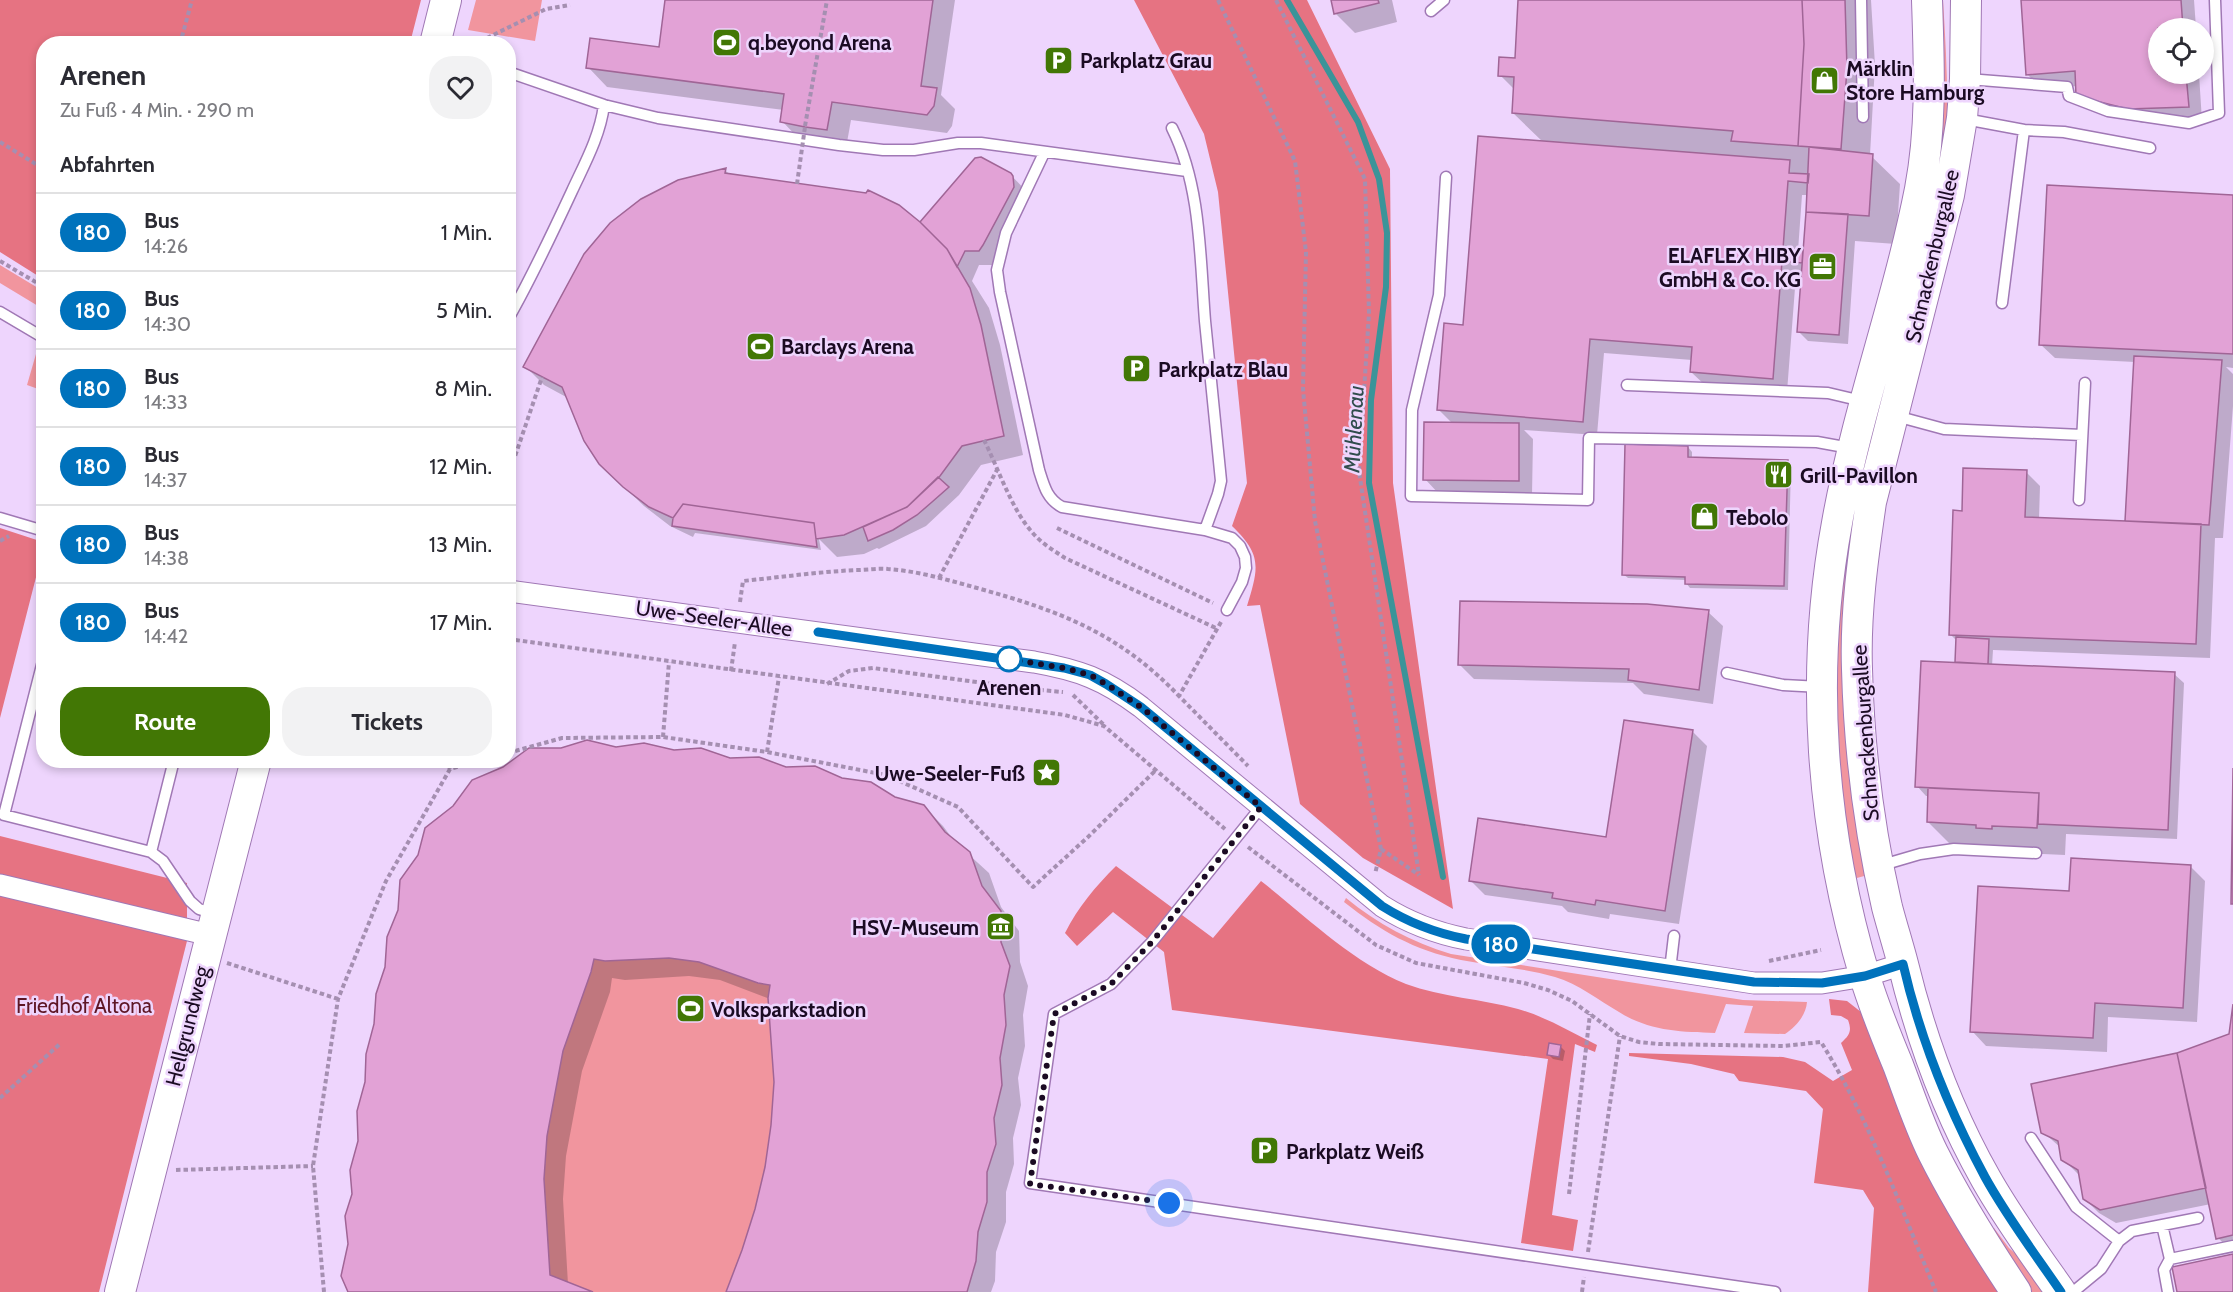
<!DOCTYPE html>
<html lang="de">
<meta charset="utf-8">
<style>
:root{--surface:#fff;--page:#f2f2f3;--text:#2b2b33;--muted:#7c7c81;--line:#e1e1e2;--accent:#427705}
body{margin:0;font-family:Cabin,sans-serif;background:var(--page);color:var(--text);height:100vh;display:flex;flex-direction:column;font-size:22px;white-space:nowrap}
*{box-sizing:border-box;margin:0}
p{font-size:20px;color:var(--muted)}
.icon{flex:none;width:33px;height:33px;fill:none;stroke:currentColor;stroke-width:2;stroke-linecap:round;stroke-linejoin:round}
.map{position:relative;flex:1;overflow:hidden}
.drawer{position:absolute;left:36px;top:36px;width:480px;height:732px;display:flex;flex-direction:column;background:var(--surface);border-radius:24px;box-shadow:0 3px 9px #0003}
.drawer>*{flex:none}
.badge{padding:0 12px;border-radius:20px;font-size:21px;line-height:39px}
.tools{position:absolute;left:2148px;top:18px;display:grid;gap:12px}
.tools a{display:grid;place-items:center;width:66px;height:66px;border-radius:50%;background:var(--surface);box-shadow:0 3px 9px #0003;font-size:30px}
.you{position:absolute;width:30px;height:30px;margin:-15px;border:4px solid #fff;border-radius:50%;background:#1a73e8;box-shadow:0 0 0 9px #1a73e833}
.map>.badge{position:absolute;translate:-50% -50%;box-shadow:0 0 0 3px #fff}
h2{padding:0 24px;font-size:22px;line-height:54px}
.round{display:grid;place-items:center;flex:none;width:63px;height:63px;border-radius:24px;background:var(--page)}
.head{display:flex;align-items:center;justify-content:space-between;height:102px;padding:0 24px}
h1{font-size:28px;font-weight:700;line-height:45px}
.cta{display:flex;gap:12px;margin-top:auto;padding:12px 24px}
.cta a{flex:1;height:69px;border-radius:24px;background:var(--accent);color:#fff;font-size:24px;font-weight:700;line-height:69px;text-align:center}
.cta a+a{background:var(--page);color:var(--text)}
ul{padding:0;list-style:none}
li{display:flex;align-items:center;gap:18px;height:78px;padding:0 24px;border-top:2px solid var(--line)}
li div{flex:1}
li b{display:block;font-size:22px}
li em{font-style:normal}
li .badge{min-width:66px;font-weight:700;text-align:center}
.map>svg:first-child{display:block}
.green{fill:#f1959e}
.forest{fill:#e67382}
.shadow{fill:#0003;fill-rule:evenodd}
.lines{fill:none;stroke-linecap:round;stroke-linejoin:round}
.stream{stroke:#3a9499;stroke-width:6}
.building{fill:#e2a2d6;stroke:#a06596;stroke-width:1.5}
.lane-casing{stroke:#a078b5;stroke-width:13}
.street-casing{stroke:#a078b5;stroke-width:23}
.secondary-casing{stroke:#a078b5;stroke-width:32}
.path{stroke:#a58fb1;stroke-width:4;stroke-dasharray:4.5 3;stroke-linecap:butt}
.lane{stroke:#fff;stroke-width:10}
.street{stroke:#fff;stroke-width:21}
.secondary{stroke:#fff;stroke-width:30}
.path-bridge{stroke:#a58fb1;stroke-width:4;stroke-dasharray:4.5 3;stroke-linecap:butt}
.line-casing{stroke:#fff;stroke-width:14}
.line{stroke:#0072bc;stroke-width:9}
.walk{stroke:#1b0b23;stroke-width:6;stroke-dasharray:0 10.8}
.stop-dot{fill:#fff;stroke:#0072bc;stroke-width:3}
.labels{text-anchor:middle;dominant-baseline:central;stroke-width:5;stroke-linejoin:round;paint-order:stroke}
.poi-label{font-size:21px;font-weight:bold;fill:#1b0b23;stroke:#eed5fd;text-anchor:start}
.street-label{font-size:21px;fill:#1b0b23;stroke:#eed5fd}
.stop-label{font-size:21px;font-weight:bold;fill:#1b0b23;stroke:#eed5fd}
.park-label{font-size:21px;fill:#5e1625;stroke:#eed5fd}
.water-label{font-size:22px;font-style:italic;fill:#304c4c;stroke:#eed5fd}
</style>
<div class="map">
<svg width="2233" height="1292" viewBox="0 0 2233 1292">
<rect width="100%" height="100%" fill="#eed5fd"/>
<path class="green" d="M476,0H542L535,41L468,30Z
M1938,0H1943C1946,49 1949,98 1946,147L1861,497L1868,875L1853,879L1838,795L1836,619Z
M0,265L43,291V309L0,283Z
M43,351V399L39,397L41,390L27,385L36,354Z
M587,740L616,747L644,743L674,750L701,748L730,758L759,757L786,767L815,766L842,778L871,782L895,797L924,805L945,832L970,852L982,886L1001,911V942L1010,966L1004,995L1006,1025L1000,1058L1002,1085L994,1118L996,1144L987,1172V1202L978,1232L976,1261L967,1292H348L341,1276L348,1244L345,1216L352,1194L350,1170L358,1141L357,1111L365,1082L366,1054L374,1024L376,994L385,967L387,937L398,910L400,880L418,855L425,828L529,748H561Z
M1346,898C1378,924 1411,942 1451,954L1743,1000L1807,1002C1806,1015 1796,1027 1785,1034L1744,1033L1753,1006L1726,1004L1715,1033C1681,1032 1649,1031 1619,1012C1598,1000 1579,984 1555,977C1524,968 1492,966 1461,960C1413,950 1381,931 1344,902Z
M1994,1228L2009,1248L2027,1264L2047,1292H2030L1992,1231Z"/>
<path class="forest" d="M0,0H421L410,43L44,44L43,279L0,252Z
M1134,0H1307L1390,169L1393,483L1453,909L1363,858L1300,804L1260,605L1247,606C1259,567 1262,555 1232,526L1247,483L1218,192L1204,134Z
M0,528L43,542L44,546L0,718Z
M0,836L187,883V941L99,1292H0Z
M1116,866L1213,938L1261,881C1307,917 1352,962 1406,984C1442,997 1481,999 1518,1009C1546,1017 1571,1032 1597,1045L1595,1052L1575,1044L1552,1215L1578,1220L1573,1251L1521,1243L1548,1059L1172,1010L1164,952L1113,912L1077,946L1065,933C1078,907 1095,887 1116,866Z
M1829,999L1847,1001L1861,1012L2001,1292H1868L1874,1208L1863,1190L1814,1183L1823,1109L1806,1091L1739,1081L1734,1074L1691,1064L1629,1056V1053L1783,1057L1805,1062L1833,1081L1852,1070L1841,1043C1850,1035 1852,1031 1848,1020L1841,1016L1831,1015Z"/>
<path class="shadow" d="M667,0H955L941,95L955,109L952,126L947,133L851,120L846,148L801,141L782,121L784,110L607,87L588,67L660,49Z
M1332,0H1392L1397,22L1355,33L1335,13Z
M1520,0H1871L1875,65L1870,155L1900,184L1896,244L1855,241L1848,344L1808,341L1798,331L1803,275H1796L1787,392L1706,386L1691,372L1692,360L1604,353L1597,435L1524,430L1533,439L1532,495L1439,494L1425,479L1453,424L1439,410L1465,327L1544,143L1513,113L1515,90L1500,75L1517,60ZM1802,195H1808L1804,252L1798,251Z
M2022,0H2194L2196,28H2158V74H2199L2202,121L2143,123L2093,110L2077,86L2042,89L2028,75Z
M725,170L730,175L920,224L1010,174L1027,192V202L997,260L993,265H979L972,281L989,308L1000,345L1023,455L981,465L959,495L926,526L879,549L877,548L864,554L837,557L819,539L821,550L695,533L693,537L670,526L644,506L620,483L568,398L544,385L525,366Z
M2233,197V368L2226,367L2233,374V406L2223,538H2215L2210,658L1993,650L1992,666L2174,674L2184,683L2177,839L2066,834L2065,855L1956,850L1928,822L1929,796H1926L1917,786L1959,664L1956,662L1957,641L1950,634L1963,512L2026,472L2040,486L2039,519L2126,523L2135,362L2055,358L2040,344Z
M1688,447L1692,452V459L1787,461L1791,465L1788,590L1690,588L1686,583V580L1628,578L1623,574Z
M1708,612L1723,626L1713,704L1644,694L1633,683L1474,679L1460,665Z
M1692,731L1707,746L1679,924L1610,914L1609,919L1568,912L1562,906L1485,895L1470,880L1607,839Z
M615,748L674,752L786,768L923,806L943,826L955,842L989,873L1001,907L1019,931L1020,962L1028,986L1023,1015L1025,1046L1018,1078L1021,1105L1013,1138L1014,1164L1006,1192V1222L996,1252L995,1281L991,1292H727L744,1251L767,1168L776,1082L770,999L720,980L689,976L625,980L612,978L610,992L582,1071L566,1156L563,1199L568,1284L587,1292H349L350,1244L353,1194Z
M2190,866L2205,881L2197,1022L2108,1017L2107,1052L1986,1046L1972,1031L2070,893Z
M2233,1017V1252L2218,1238L2211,1204L2116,1223L2099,1213L2084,1198L2080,1176L2063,1159L2061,1148L2043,1132L2178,1054L2231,1035Z
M1560,1046L1565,1051L1563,1061L1553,1059L1549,1055Z"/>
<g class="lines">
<path class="stream" d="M1287,0L1358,122L1379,179L1387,233L1386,287L1371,400L1369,483L1443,877"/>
</g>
<path class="building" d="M665,0H933L921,86L937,88L934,106L927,115L832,102L827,130L805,127L780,122L784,94L586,68L590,38L659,47Z
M1331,0H1378L1379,3L1334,14Z
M1518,0H1802L1804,44L1798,146L1731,141L1733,131L1512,113L1514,77L1498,76L1499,57L1515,58Z
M1802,0H1845L1847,69L1841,149L1798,146L1804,44Z
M2021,0H2181L2183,28H2158V74H2186L2189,107L2128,109L2076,96L2075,71L2026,75Z
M1478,136L1790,160L1789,173L1809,174L1808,183L1788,181L1783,249L1803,250L1802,263L1782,261L1773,379L1690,372L1692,347L1590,339L1583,422L1437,410L1444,323L1463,325Z
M1809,147L1873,154L1869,216L1806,212Z
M981,157L1011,173L1013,176L1014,187L983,245L979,251H965L957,267L947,249L920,222L975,158Z
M726,168L725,173L866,193L868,190L899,205L920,222L947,249L970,288L981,325L1004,436L962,446L940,476L907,507L844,535L816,539L814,523L683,504L673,518L649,507L623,487L599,464L584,441L562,387L523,367L584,254L610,223L641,199L678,180Z
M2047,185L2233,195V354L2039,345Z
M1806,212L1848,214L1839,335L1797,332Z
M2134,356L2222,360L2209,525L2125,521Z
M1424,422L1519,423V481L1423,480Z
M1625,444L1688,446V457L1788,460L1784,586L1685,584V577L1622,575Z
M1963,468L2027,470L2025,517L2201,524L2196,644L1949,635L1953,510L1962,511Z
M938,477L949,487L932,502L917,515L893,530L868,541L863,527L907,507Z
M683,504L814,523L817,547L672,526L673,518Z
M1460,601L1647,604L1709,610L1699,690L1628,680L1629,669L1458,665Z
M1956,637L1989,639L1988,664L1955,662Z
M1921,661L2175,672L2168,830L2038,824L2039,793L1915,787Z
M1624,720L1693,730L1665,911L1596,900L1595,905L1552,898L1553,893L1469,881L1478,818L1606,837Z
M587,740L616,747L644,743L674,750L701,748L730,758L759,757L786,767L815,766L842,778L871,782L895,797L924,805L945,832L970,852L982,886L1001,911V942L1010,966L1004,995L1006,1025L1000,1058L1002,1085L994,1118L996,1144L987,1172V1202L978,1232L976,1261L967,1292H726L742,1250L755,1209L765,1167L771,1125L774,1082L768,998L770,985L758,983L699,962L669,958L605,961L594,959L591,972L563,1051L547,1136L544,1179L550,1275L593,1292H348L341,1276L348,1244L345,1216L352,1194L350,1170L358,1141L357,1111L365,1082L366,1054L374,1024L376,994L385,967L387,937L398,910L400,880L418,855L425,828L453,806L472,780L503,767L529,748H561Z
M2233,768V904H2231Z
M1928,788L2039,793L2037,828L1992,826V829L1976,828V825L1927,822Z
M2071,858L2191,865L2183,1008L2095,1003L2093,1038L1970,1032L1978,886L2069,891Z
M2233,1004V1235L2216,1239L2177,1053L2229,1034Z
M1549,1043L1561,1045L1559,1057L1547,1055Z
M2177,1053L2206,1188L2100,1210L2083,1199L2078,1170L2061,1160L2058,1141L2041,1133L2031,1084Z
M2233,1254V1292H2177L2172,1267Z"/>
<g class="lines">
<defs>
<path id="lane" d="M1861,0L1863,117
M1431,11L1444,0
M508,72L604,105L658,118L839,145L883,150H914L958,143H981L1187,171
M1968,79L2067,87L2069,96L2108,111L2189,123L2219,113L2215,0
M1965,119L2024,130L2002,303
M1172,128C1201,186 1200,258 1205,321C1210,374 1216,427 1221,481L1218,494L1205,530
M2024,130L2064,132L2150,148
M1044,153L1006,233L997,270L1000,292L1039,470C1044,486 1047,499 1062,507L1205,530L1232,538L1240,546L1245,557L1246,568L1242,582L1227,610
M1446,177L1439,295L1412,410L1411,496L1588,500L1589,438L1817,442L1850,448
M0,312L44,338
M508,319C532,277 552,234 572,191C585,163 600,136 604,105
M1627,385L1828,393L1862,401
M1896,416L1944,429L2082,435
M2079,500L2085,383
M0,518L44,531
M44,657L4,815L151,852L174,760
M1727,673L1783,685L1821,687
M1261,807L1152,942L1111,984L1054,1014L1030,1183L1775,1292
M151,852L163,861L190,901L199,909L215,914
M1879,866L1920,854L1954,849L2036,853
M1670,970L1674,936
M2031,1138L2076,1207L2119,1241
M2162,1225L2170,1259
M2073,1292L2101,1269L2119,1241L2132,1231L2198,1218
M2168,1292L2164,1270L2170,1259L2233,1246"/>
<path id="street" d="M508,591L1034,662C1079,670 1104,679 1141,707L1382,906C1409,923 1435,933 1466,939L1754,983H1822L1865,976L1903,964
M0,885L210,935"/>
<path id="secondary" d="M1927,0C1929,63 1932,126 1920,189C1898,301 1857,410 1837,523C1809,674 1821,830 1865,977C1874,1007 1886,1036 1898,1065C1909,1094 1919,1125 1933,1153C1957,1201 1986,1247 2016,1292
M1966,0L1965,79L1962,118L1949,195L1871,502C1863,557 1855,614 1857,669C1859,749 1869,829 1887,907C1892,926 1898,945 1903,964C1921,1038 1948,1112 1986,1179C2008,1218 2035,1255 2061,1292
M435,44L446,0
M120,1292L256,760"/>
</defs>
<use href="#lane" class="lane-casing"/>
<use href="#street" class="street-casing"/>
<use href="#secondary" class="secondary-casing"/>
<path class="path" d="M1218,0L1295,161L1306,252L1303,389L1315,521L1381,849L1375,874
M1276,0L1365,179L1369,313L1359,471L1419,875
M487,38L546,9L570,5
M180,44L192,0
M805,126L827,0
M0,142L44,169
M0,261L44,287
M984,440C998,468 1012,510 1032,532C1041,543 1053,550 1065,558L1218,629
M508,477L542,377
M1057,528L1213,603
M0,541L9,536
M939,578L998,468
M740,602L743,581C781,577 818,572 856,570C867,570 878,568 888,569C918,571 948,580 977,588C1060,611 1119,633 1179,696
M1221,622L1179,696L1248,766
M508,639L1065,715L1104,726L1225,829
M731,671L735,642
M827,684L849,671L873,668L1028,689L1063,692
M1073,695L1104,725
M663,737L669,662
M767,752L779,677
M508,753L562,738L663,737L767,752L886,775L958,807L1033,887L1088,837L1157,769
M446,760L450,769
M1248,847L1376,945L1416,963L1524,983L1548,990L1572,1001L1620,1036L1639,1042L1659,1044L1783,1046L1821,1042C1869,1119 1901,1208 1936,1292
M1381,849L1419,875
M1769,961L1821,950
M227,963L338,999
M0,1098L61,1043
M176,1170L313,1166
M1569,1194L1590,1014
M1588,1252L1620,1036
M324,1292L313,1166L338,999L386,881L450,769L481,760
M1582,1292L1584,1277"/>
<use href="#lane" class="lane"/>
<use href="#street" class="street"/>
<use href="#secondary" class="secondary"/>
<path class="path-bridge" d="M797,184L805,127"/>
</g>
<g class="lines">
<defs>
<path id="line" d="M818,632L1064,668L1090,675L1106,684L1141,707L1382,906C1409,923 1435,933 1466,939L1754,982L1822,983L1865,976L1903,964C1920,1038 1949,1110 1985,1177C2007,1217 2035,1254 2061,1292"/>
</defs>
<use href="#line" class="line-casing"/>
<use href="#line" class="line"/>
<path class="walk" d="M1009,659L1064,668L1090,675L1106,684L1141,707L1261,807L1152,942L1111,984L1054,1014L1030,1184L1169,1203"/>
</g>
<defs>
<symbol id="stadium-square" viewBox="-11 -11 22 22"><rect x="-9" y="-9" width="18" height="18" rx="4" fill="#427705" stroke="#eed5fd"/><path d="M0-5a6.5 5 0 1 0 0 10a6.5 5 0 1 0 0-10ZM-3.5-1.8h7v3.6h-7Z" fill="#fff"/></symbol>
<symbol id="parking-square" viewBox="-11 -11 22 22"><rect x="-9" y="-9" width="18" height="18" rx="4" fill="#427705" stroke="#eed5fd"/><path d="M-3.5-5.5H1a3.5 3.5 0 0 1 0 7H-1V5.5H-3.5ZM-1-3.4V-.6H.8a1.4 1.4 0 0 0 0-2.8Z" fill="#fff"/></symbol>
<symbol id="shop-square" viewBox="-11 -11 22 22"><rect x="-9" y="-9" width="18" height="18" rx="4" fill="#427705" stroke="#eed5fd"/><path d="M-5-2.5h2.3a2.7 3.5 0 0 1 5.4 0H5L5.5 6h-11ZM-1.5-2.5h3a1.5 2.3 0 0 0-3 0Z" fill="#fff"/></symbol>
<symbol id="office-square" viewBox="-11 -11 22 22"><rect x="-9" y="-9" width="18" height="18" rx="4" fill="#427705" stroke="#eed5fd"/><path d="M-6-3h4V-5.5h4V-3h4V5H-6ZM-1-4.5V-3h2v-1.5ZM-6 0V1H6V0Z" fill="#fff"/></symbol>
<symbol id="restaurant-square" viewBox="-11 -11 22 22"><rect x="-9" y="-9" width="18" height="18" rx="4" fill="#427705" stroke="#eed5fd"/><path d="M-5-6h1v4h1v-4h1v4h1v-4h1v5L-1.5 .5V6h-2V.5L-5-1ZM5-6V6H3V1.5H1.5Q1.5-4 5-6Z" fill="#fff"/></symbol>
<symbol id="sight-square" viewBox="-11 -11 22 22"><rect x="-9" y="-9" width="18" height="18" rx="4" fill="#427705" stroke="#eed5fd"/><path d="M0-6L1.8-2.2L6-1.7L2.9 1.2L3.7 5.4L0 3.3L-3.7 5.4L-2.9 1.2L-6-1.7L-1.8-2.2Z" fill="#fff"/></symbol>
<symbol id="museum-square" viewBox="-11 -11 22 22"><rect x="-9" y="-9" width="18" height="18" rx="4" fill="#427705" stroke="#eed5fd"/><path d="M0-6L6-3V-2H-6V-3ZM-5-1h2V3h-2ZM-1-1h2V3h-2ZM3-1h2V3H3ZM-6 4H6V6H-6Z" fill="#fff"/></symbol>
</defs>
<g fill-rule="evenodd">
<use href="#stadium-square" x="710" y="26" width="33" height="33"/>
<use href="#parking-square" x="1042" y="44" width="33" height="33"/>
<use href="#shop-square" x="1808" y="64" width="33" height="33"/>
<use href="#office-square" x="1806" y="250" width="33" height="33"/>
<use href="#stadium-square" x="744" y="330" width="33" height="33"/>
<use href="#parking-square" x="1120" y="352" width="33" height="33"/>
<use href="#restaurant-square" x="1762" y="458" width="33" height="33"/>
<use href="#shop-square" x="1688" y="500" width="33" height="33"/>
<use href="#sight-square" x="1030" y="756" width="33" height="33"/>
<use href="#museum-square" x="984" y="910" width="33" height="33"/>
<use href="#stadium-square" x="674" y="992" width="33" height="33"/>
<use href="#parking-square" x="1248" y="1134" width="33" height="33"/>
</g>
<circle class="stop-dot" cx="1009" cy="659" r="12"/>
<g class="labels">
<g class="poi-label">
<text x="748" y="42">q.beyond Arena</text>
<text x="1080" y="60">Parkplatz Grau</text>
<text x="1846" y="68">Märklin<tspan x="1846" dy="24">Store Hamburg</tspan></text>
<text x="1801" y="255" text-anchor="end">ELAFLEX HIBY<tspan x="1801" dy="24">GmbH &amp; Co. KG</tspan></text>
<text x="781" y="346">Barclays Arena</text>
<text x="1158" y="369">Parkplatz Blau</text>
<text x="1800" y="475">Grill-Pavillon</text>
<text x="1726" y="517">Tebolo</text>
<text x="1025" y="773" text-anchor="end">Uwe-Seeler-Fuß</text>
<text x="979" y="927" text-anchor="end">HSV-Museum</text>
<text x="711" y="1009">Volksparkstadion</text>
<text x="1286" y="1151">Parkplatz Weiß</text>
</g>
<g class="street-label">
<text transform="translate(1932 256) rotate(-77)">Schnackenburgallee</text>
<text transform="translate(714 618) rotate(8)">Uwe-Seeler-Allee</text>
<text transform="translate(1865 733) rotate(-94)">Schnackenburgallee</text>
<text transform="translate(187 1026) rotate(-76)">Hellgrundweg</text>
</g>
<g class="stop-label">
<text x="1009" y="687">Arenen</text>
</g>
<g class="park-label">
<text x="84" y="1005">Friedhof Altona</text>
</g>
<g class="water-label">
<text transform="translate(1354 429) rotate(-87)">Mühlenau</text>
</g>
</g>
</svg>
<div class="tools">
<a><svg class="icon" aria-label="locate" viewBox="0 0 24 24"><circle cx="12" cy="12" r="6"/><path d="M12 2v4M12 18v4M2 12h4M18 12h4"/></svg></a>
</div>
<div class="you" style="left:1169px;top:1203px"></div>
<b class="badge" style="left:1501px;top:944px;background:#0072bc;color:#fff">180</b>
<section class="drawer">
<div class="head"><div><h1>Arenen</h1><p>Zu Fuß · 4 Min. · 290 m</p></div><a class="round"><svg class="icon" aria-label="heart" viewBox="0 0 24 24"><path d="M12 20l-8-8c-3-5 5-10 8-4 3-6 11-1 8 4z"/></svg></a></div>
<h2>Abfahrten</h2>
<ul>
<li><span class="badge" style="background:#0072bc;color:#fff">180</span><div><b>Bus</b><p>14:26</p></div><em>1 Min.</em></li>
<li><span class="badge" style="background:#0072bc;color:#fff">180</span><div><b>Bus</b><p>14:30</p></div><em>5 Min.</em></li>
<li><span class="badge" style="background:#0072bc;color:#fff">180</span><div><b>Bus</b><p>14:33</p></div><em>8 Min.</em></li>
<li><span class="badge" style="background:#0072bc;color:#fff">180</span><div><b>Bus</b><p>14:37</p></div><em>12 Min.</em></li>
<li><span class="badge" style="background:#0072bc;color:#fff">180</span><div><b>Bus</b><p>14:38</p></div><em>13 Min.</em></li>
<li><span class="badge" style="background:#0072bc;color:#fff">180</span><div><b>Bus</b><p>14:42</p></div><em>17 Min.</em></li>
</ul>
<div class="cta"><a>Route</a><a>Tickets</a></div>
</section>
</div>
